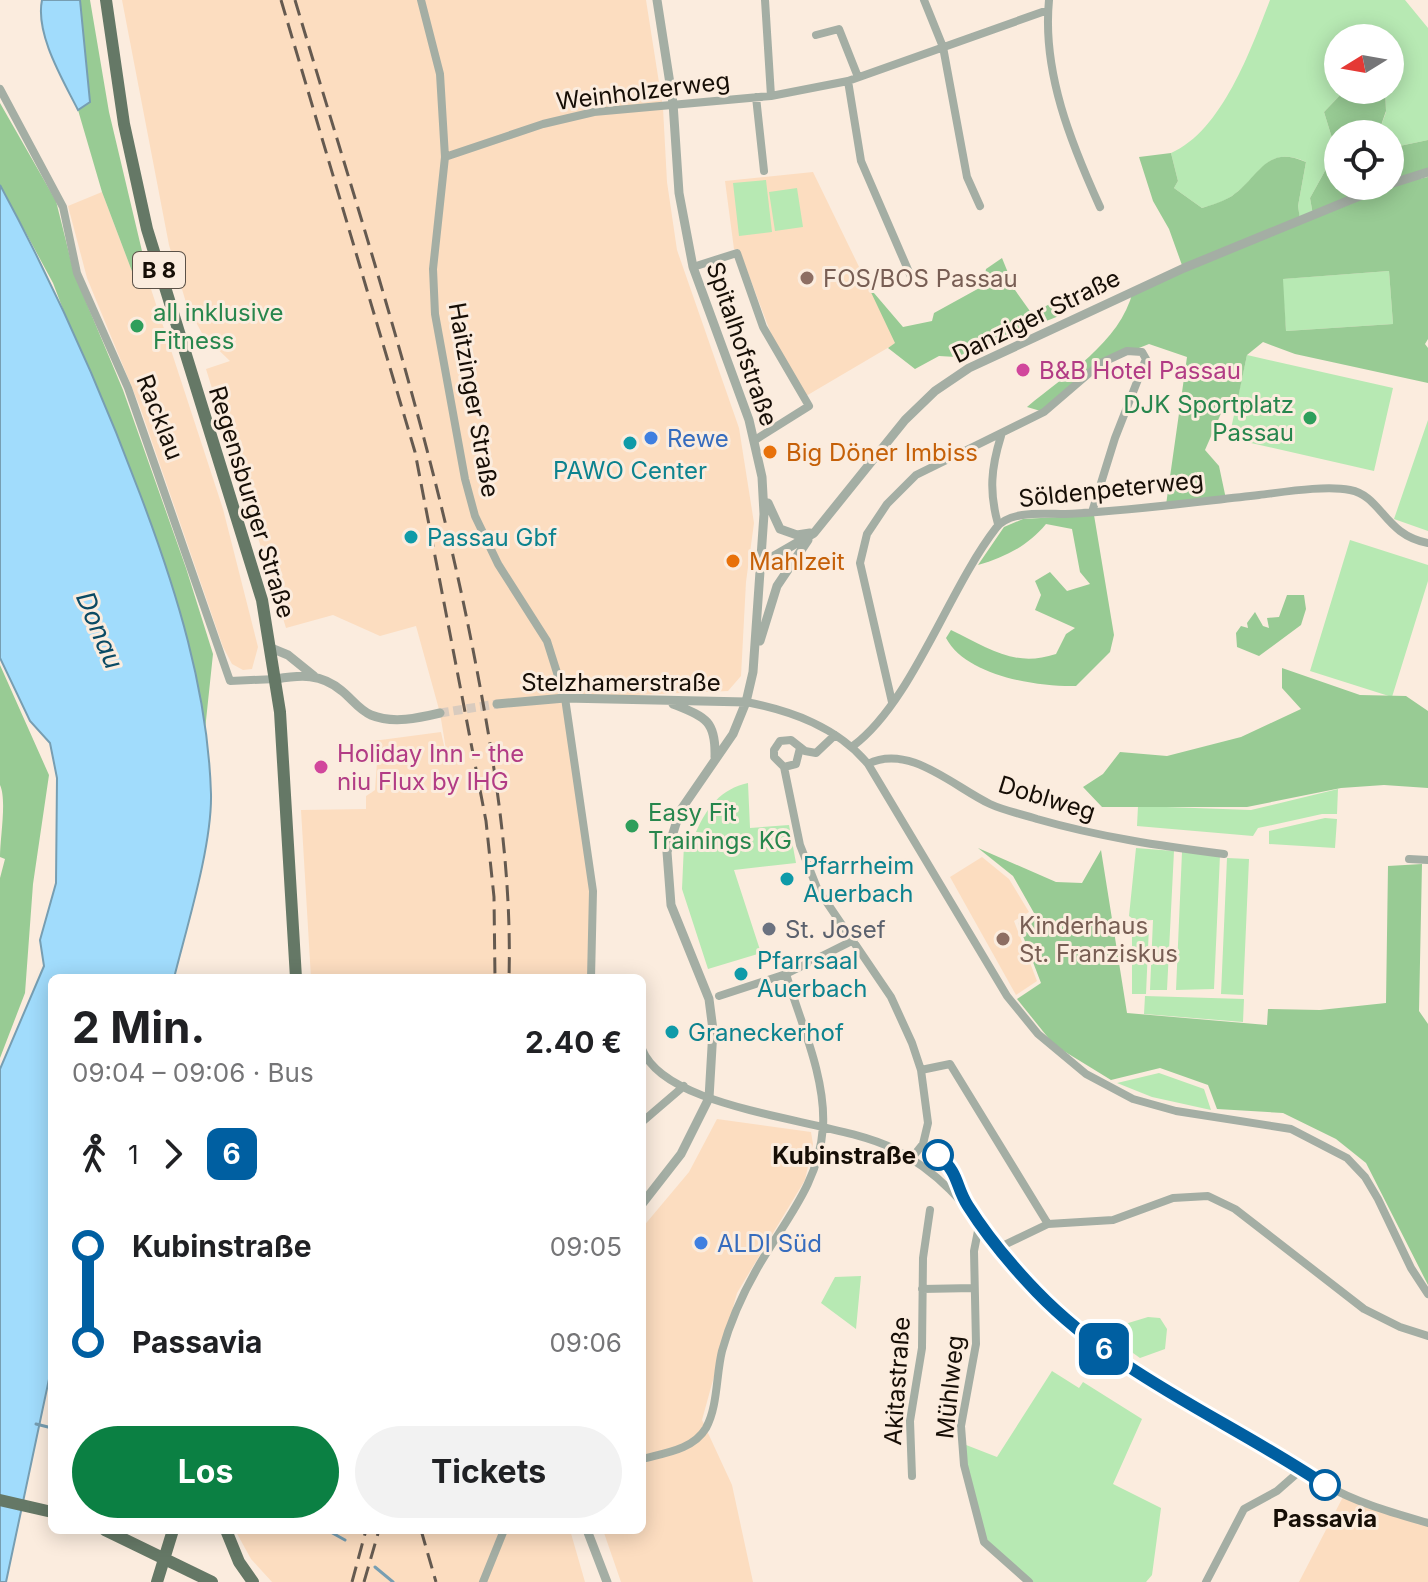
<!DOCTYPE html>
<html lang="de">
<meta charset="utf-8">
<style>
:root{--surface:#fff;--page:#f2f2f2;--text:#202124;--muted:#757577;--accent:#0b8043}
body{margin:0;font-family:Inter,sans-serif;background:var(--page);color:var(--text);height:100vh;display:flex;flex-direction:column;font-size:30px;white-space:nowrap}
*{box-sizing:border-box;margin:0}
p{font-size:26px;color:var(--muted)}
.icon{flex:none;width:44px;height:44px;fill:none;stroke:currentColor;stroke-width:2;stroke-linecap:round;stroke-linejoin:round}
.map{position:relative;flex:1;overflow:hidden}
.details{position:absolute;left:48px;top:974px;width:598px;height:560px;display:flex;flex-direction:column;background:var(--surface);border-radius:12px;box-shadow:0 4px 20px #0003}
.details>*{flex:none}
.badge{padding:0 16px;border-radius:12px;font-size:28px;line-height:52px}
.needle{width:52px;rotate:259deg}
.fabs{position:absolute;left:1324px;top:24px;display:grid;gap:16px}
.fabs a{display:grid;place-items:center;width:80px;height:80px;border-radius:50%;background:var(--surface);box-shadow:0 4px 20px #0003;font-size:40px}
.map>.badge{position:absolute;translate:-50% -50%;box-shadow:0 0 0 4px #fff}
.legs{display:flex;align-items:center;gap:12px;height:88px;padding:0 24px;font-size:26px}
.legs p{margin-inline-start:auto}
.summary{display:flex;align-items:center;justify-content:space-between;height:136px;padding:0 24px}
h1{font-size:44px;font-weight:700;line-height:60px}
.button{display:flex;gap:16px;margin-top:auto;padding:16px 24px}
.button a{flex:1;height:92px;border-radius:48px;background:var(--accent);color:#fff;font-size:32px;font-weight:700;line-height:92px;text-align:center}
.button a+a{background:var(--page);color:var(--text)}
ul{padding:0 24px;list-style:none}
li{display:flex;align-items:center;gap:28px;height:96px;font-size:30px}
li i{display:grid;place-items:center;width:12px;height:100%;margin:0 10px;background:currentColor}
li i::after{content:'';width:20px;height:20px;margin:-10px;border:6px solid;border-radius:50%;background:var(--surface)}
li p{margin-inline-start:auto}
li:first-child i{background:linear-gradient(#0000 50%,currentColor 0)}
li:last-child i{background:linear-gradient(currentColor 50%,#0000 0)}
.map>svg:first-child{display:block}
.built{fill:#fcddc0}
.green{fill:#b7e9b3}
.forest{fill:#98cb94;fill-rule:evenodd}
.water{fill:#a1dcfc;stroke:#779eb2;stroke-width:2}
.lines{fill:none;stroke-linecap:round;stroke-linejoin:round}
.stream{stroke:#779eb2;stroke-width:3}
.tertiary-tunnel{stroke:#d9cbbe;stroke-width:9;stroke-dasharray:9 4.5;stroke-linecap:butt}
.minor{stroke:#a4aea4;stroke-width:8}
.tertiary{stroke:#a4aea4;stroke-width:9}
.primary{stroke:#657866;stroke-width:12}
.rail{stroke:#655a50;stroke-width:3;stroke-dasharray:16 8;stroke-linecap:butt}
.line-1-casing{stroke:#fff;stroke-width:18}
.line-1{stroke:#005fa1;stroke-width:12}
.education-dot{fill:#8d6e63;stroke:#fbecde;stroke-width:3}
.leisure-dot{fill:#2e9e5b;stroke:#fbecde;stroke-width:3}
.hotel-dot{fill:#d1479c;stroke:#fbecde;stroke-width:3}
.shop-dot{fill:#3f7fe0;stroke:#fbecde;stroke-width:3}
.culture-dot{fill:#0f9aa8;stroke:#fbecde;stroke-width:3}
.food-dot{fill:#e8710a;stroke:#fbecde;stroke-width:3}
.worship-dot{fill:#6b7280;stroke:#fbecde;stroke-width:3}
.stop-1-dot{fill:#fff;stroke:#005fa1;stroke-width:4}
.labels{text-anchor:middle;dominant-baseline:central;stroke-width:6;stroke-linejoin:round;paint-order:stroke}
.shield{fill:#fbecde;stroke:#5b5147;stroke-width:2}
.shield-label{font-size:22px;font-weight:bold;fill:#160e06}
.street-label{font-size:24px;fill:#160e06;stroke:#fbecde}
.education-label{font-size:24px;fill:#785e54;stroke:#fbecde;text-anchor:start}
.leisure-label{font-size:24px;fill:#27864d;stroke:#fbecde;text-anchor:start}
.hotel-label{font-size:24px;fill:#b23c85;stroke:#fbecde;text-anchor:start}
.shop-label{font-size:24px;fill:#366cbe;stroke:#fbecde;text-anchor:start}
.food-label{font-size:24px;fill:#c56008;stroke:#fbecde;text-anchor:start}
.culture-label{font-size:24px;fill:#0d838f;stroke:#fbecde;text-anchor:start}
.worship-label{font-size:24px;fill:#5b616d;stroke:#fbecde;text-anchor:start}
.stop-label{font-size:24px;font-weight:bold;fill:#160e06;stroke:#fbecde;text-anchor:end}
.water-label{font-size:26px;font-style:italic;fill:#0a4a64;stroke:#fbecde}
</style>
<div class="map">
<svg width="1428" height="1582" viewBox="0 0 1428 1582">
<rect width="100%" height="100%" fill="#fbecde"/>
<path class="built" d="M122,0H646L663,108L667,182L677,250L739,428L754,523L746,582L741,676L728,691L565,698L589,856L591,978H311L301,810L366,809V796L375,790L378,748L373,741L441,732L449,768L440,713L416,626L380,636L333,615L286,628L206,369L230,361L203,335L187,306L169,245Z
M813,172L896,343L806,396L773,339L739,249H734L725,181Z
M102,192L133,274L151,289L223,509L258,647L252,669L243,670L232,664L223,647L140,407L87,278L68,206Z
M982,857L1009,879L1029,912L1014,921L1037,981L1016,995L950,877Z
M717,1119L811,1132L813,1144L805,1180L737,1293L702,1420L732,1485L753,1582H621L603,1530H642V1228L689,1172Z
M1345,1493L1428,1524V1582H1299Z
M235,1530H570L585,1582H272L251,1559Z"/>
<path class="green" d="M1270,0H1405L1428,28V140L1390,148V134H1378L1386,112L1385,90H1390V38H1338V90H1345L1324,112L1336,151L1310,198L1313,215L1300,220L1298,206L1306,162C1266,144 1260,177 1232,196C1223,202 1212,205 1202,208L1174,188L1178,181L1171,153C1222,131 1251,49 1270,0Z
M766,180L772,232L739,236L733,183Z
M797,188L803,227L775,231L769,192Z
M1389,271L1393,324L1286,331L1282,279Z
M1247,355L1393,388L1374,471L1229,438Z
M1428,420V531L1394,519Z
M1350,540L1428,565V581L1392,697L1310,671Z
M748,783L750,828L789,825L796,863L734,870L761,953L708,969L682,889L684,844L706,843V833L696,832C707,807 721,789 748,783Z
M1338,789L1337,814H1322L1258,828L1253,836L1137,826L1138,806L1251,810Z
M1325,818L1337,819L1335,848L1269,844V831Z
M1136,848L1174,851L1167,990H1150L1153,920L1136,921L1129,916Z
M1182,852L1220,855L1214,989L1176,990Z
M1227,858L1249,859L1243,995L1221,994Z
M1132,925L1149,926L1146,994H1132Z
M1145,996L1244,999L1243,1022L1144,1014Z
M1159,1073L1204,1089L1211,1110L1152,1097L1117,1083Z
M861,1276L856,1329L821,1303L835,1277Z
M1148,1317L1160,1318L1167,1329L1165,1349L1140,1358L1102,1331Z
M1052,1371L1079,1388L1083,1382L1142,1419L1113,1484L1161,1508L1152,1575L1146,1582H1028L983,1542L961,1443L997,1457Z"/>
<path class="forest" d="M80,0H90L109,112L151,289L133,274L102,192L78,110L90,102Z
M1345,90H1385L1386,111L1378,134H1338V186L1390,185L1428,177V339L1425,344L1428,348V383L1295,354L1263,342L1247,355L1238,398L1226,402L1205,450L1219,466L1226,499L1166,505L1187,357L1149,344L1101,363L1044,412L1027,407C1066,374 1120,343 1133,291L1183,268L1169,229L1153,201L1139,157L1171,153L1178,181L1174,188L1202,208C1212,205 1224,201 1232,196C1260,176 1266,144 1306,162L1298,206L1300,219L1313,215L1310,198L1336,151L1324,112ZM1389,271L1393,324L1286,331L1283,279Z
M0,103L56,201L74,273L123,390L186,568L213,654L205,730L185,630L53,283L0,185Z
M1428,140V168L1390,183V148Z
M1002,258L1015,290L1032,314L1053,302L1064,314L956,357L939,356L915,369L888,348L895,343L868,286L903,327L932,321L934,313L983,286L986,269Z
M1094,515L1114,635L1110,652L1076,686C1037,687 966,676 946,638L951,630C989,648 1014,668 1056,654L1066,634L1075,628L1035,610L1041,595L1035,581L1050,572L1067,591L1090,584L1080,572L1072,529L1046,524C1028,546 1005,557 978,565L1004,527L1023,519Z
M1287,595H1304L1306,609L1301,625L1259,656L1237,647L1236,633L1241,626L1248,628L1247,623L1255,612L1263,626L1269,628L1267,618L1279,617Z
M0,665L49,775L33,884L25,993L0,1058V878L5,859L0,857C0,837 7,800 0,785Z
M1282,668L1360,695L1406,696L1428,711V788L1384,785L1341,788L1247,807H1102L1083,787L1103,774L1120,752L1167,756L1241,737L1301,709L1282,688Z
M978,848L1056,882L1082,883L1101,850L1127,1013L1267,1025L1268,1009L1320,1010L1386,1003L1388,866L1422,864L1419,1011L1428,1024V1285L1366,1163L1336,1139L1283,1113L1217,1109L1208,1085L1160,1068L1111,1080L1054,1045L1017,999L1041,983L1018,923L1034,913L1013,876Z"/>
<path class="water" d="M42,0H80L90,102L78,110C63,80 35,34 42,0Z
M0,185C54,285 100,387 140,494C176,589 208,691 211,794C212,846 187,926 174,978H52V1365L6,1582H0V1069L44,966L40,940L56,883L57,778L50,743L30,721L0,658Z"/>
<g class="lines">
<path class="stream" d="M36,1424L52,1428
M327,1530L345,1540
M375,1567L393,1582"/>
<path class="tertiary-tunnel" d="M440,713L497,704"/>
<path class="minor" d="M421,0L440,74L445,157L433,269L435,314L465,479L475,516L498,564L547,641L565,698L593,891L591,978
M765,0L771,96
M924,0L943,47L967,177L980,206
M1049,0C1042,72 1071,143 1100,207
M816,35L839,29L858,77
M848,81L861,161L912,279
M0,89L63,207L77,273L128,388L230,681L276,679
M756,97L764,171
M445,157L543,124L594,112L771,96L848,81L1048,10
M693,267L737,253L763,327L809,406L755,440
M998,524C989,492 991,468 1001,436
M746,702C792,711 837,727 868,764L1007,996L1038,1034L1086,1074L1133,1099L1176,1111L1291,1129L1347,1158L1365,1177L1378,1199L1411,1268L1428,1294
M892,702L860,563L867,534L887,504L916,475L1044,412L1101,363L1127,351L1142,352L1146,359L1115,438L1092,512
M835,735L816,753L805,751L791,740L780,741L774,750V757L784,767L800,845L817,888L891,997L912,1043L921,1070L928,1123L923,1144L911,1159
M853,746C912,702 948,590 996,528C1010,510 1044,514 1065,514C1130,511 1195,502 1259,495C1284,492 1326,485 1350,490C1382,496 1384,535 1428,543
M868,764C909,743 954,787 990,804C1005,811 1022,814 1037,819C1100,837 1160,846 1224,854
M784,767L796,764L800,748
M1409,859L1428,860
M719,996L786,974L854,940
M642,1049C667,1113 834,1118 894,1149C965,1185 986,1243 1039,1294C1093,1346 1157,1384 1222,1423C1256,1443 1290,1466 1326,1485C1357,1503 1394,1513 1428,1523
M921,1070L950,1064L1048,1224L1113,1220L1173,1198L1208,1196L1235,1209L1364,1309L1400,1327L1428,1336
M642,1122L684,1086
M980,1221L974,1251L976,1344L961,1426L964,1465L984,1542L1029,1582
M1000,1247L1048,1224
M922,1289L974,1288
M642,1459C664,1453 693,1450 706,1428C718,1406 716,1375 722,1351C730,1322 743,1293 758,1267C785,1220 819,1184 823,1127C826,1077 800,1021 786,974
M912,1476L910,1421L922,1348L923,1258L930,1210
M483,1582L504,1530
M1206,1582L1244,1509L1277,1491L1302,1469"/>
<path class="tertiary" d="M1390,184L1428,172
M768,503L780,529L797,535L810,533
M762,563L814,533L905,420L935,391L969,368L1184,268L1384,186
M760,641L777,586L808,540
M271,648L288,655L314,676
M276,679C300,675 321,673 342,691C352,699 359,710 371,715C393,724 419,718 440,713
M497,704L565,698L746,702
M673,704C705,717 716,720 715,757
M642,1204L681,1154L709,1098L713,1030L709,999L671,905L667,852L680,811L733,734L746,702L753,672L764,514L762,477L749,420L693,267L679,193L673,103L657,0
M587,1530L607,1582"/>
<path class="primary" d="M106,0L124,124L147,229L262,600L280,712L296,978
M0,1500L52,1512
M105,1530L212,1582
M226,1530L239,1562L253,1582
M157,1582L173,1530"/>
<path class="rail" d="M281,0L415,452L486,821L494,897L495,978
M295,0C360,218 432,435 475,660C495,764 512,871 509,978
M421,1530L436,1582
M352,1582L366,1530
M364,1582L379,1530"/>
</g>
<g class="lines">
<defs>
<path id="line-1" d="M938,1155C960,1174 955,1186 968,1206C987,1236 1012,1266 1037,1292C1118,1376 1230,1421 1325,1485"/>
</defs>
<use href="#line-1" class="line-1-casing"/>
<use href="#line-1" class="line-1"/>
</g>
<g class="education-dot">
<circle cx="807" cy="278" r="8"/>
<circle cx="1003" cy="939" r="8"/>
</g>
<g class="leisure-dot">
<circle cx="137" cy="326" r="8"/>
<circle cx="1310" cy="418" r="8"/>
<circle cx="632" cy="826" r="8"/>
</g>
<g class="hotel-dot">
<circle cx="1023" cy="370" r="8"/>
<circle cx="321" cy="767" r="8"/>
</g>
<g class="shop-dot">
<circle cx="651" cy="438" r="8"/>
<circle cx="701" cy="1243" r="8"/>
</g>
<g class="culture-dot">
<circle cx="630" cy="443" r="8"/>
<circle cx="411" cy="537" r="8"/>
<circle cx="787" cy="879" r="8"/>
<circle cx="741" cy="974" r="8"/>
<circle cx="672" cy="1032" r="8"/>
</g>
<g class="food-dot">
<circle cx="770" cy="452" r="8"/>
<circle cx="733" cy="561" r="8"/>
</g>
<circle class="worship-dot" cx="769" cy="929" r="8"/>
<g class="stop-1-dot">
<circle cx="938" cy="1155" r="14"/>
<circle cx="1325" cy="1485" r="14"/>
</g>
<g class="labels">
<rect class="shield" x="133" y="252" width="52" height="36" rx="6"/>
<g class="shield-label">
<text x="159" y="270">B 8</text>
</g>
<g class="street-label">
<text transform="translate(643 91) rotate(-7)">Weinholzerweg</text>
<text transform="translate(1036 316) rotate(-26)">Danziger Straße</text>
<text transform="translate(742 344) rotate(71)">Spitalhofstraße</text>
<text transform="translate(474 400) rotate(80)">Haitzinger Straße</text>
<text transform="translate(160 417) rotate(69)">Racklau</text>
<text transform="translate(1111 489) rotate(-6)">Söldenpeterweg</text>
<text transform="translate(252 502) rotate(73)">Regensburger Straße</text>
<text x="621" y="682">Stelzhamerstraße</text>
<text transform="translate(1047 798) rotate(17)">Doblweg</text>
<text transform="translate(897 1381) rotate(-86)">Akitastraße</text>
<text transform="translate(950 1387) rotate(-84)">Mühlweg</text>
</g>
<g class="education-label">
<text x="823" y="278">FOS/BOS Passau</text>
<text x="1019" y="925">Kinderhaus<tspan x="1019" dy="28">St. Franziskus</tspan></text>
</g>
<g class="leisure-label">
<text x="153" y="312">all inklusive<tspan x="153" dy="28">Fitness</tspan></text>
<text x="1294" y="404" text-anchor="end">DJK Sportplatz<tspan x="1294" dy="28">Passau</tspan></text>
<text x="648" y="812">Easy Fit<tspan x="648" dy="28">Trainings KG</tspan></text>
</g>
<g class="hotel-label">
<text x="1039" y="370">B&amp;B Hotel Passau</text>
<text x="337" y="753">Holiday Inn - the<tspan x="337" dy="28">niu Flux by IHG</tspan></text>
</g>
<g class="shop-label">
<text x="667" y="438">Rewe</text>
<text x="717" y="1243">ALDI Süd</text>
</g>
<g class="food-label">
<text x="786" y="452">Big Döner Imbiss</text>
<text x="749" y="561">Mahlzeit</text>
</g>
<g class="culture-label">
<text x="630" y="470" text-anchor="middle">PAWO Center</text>
<text x="427" y="537">Passau Gbf</text>
<text x="803" y="865">Pfarrheim<tspan x="803" dy="28">Auerbach</tspan></text>
<text x="757" y="960">Pfarrsaal<tspan x="757" dy="28">Auerbach</tspan></text>
<text x="688" y="1032">Graneckerhof</text>
</g>
<g class="worship-label">
<text x="785" y="929">St. Josef</text>
</g>
<g class="stop-label">
<text x="916" y="1155">Kubinstraße</text>
<text x="1325" y="1518" text-anchor="middle">Passavia</text>
</g>
<g class="water-label">
<text transform="translate(100 630) rotate(67)">Donau</text>
</g>
</g>
</svg>
<div class="fabs">
<a><svg class="needle" viewBox="-14 -14 28 28"><path d="M0-13l5 13h-10z" fill="#e53935"/><path d="M0 13l5-13h-10z" fill="#757577"/></svg></a>
<a><svg class="icon" aria-label="locate" viewBox="0 0 24 24"><circle cx="12" cy="12" r="6"/><path d="M12 2v4M12 18v4M2 12h4M18 12h4"/></svg></a>
</div>
<b class="badge" style="left:1104px;top:1349px;background:#005fa1;color:#fff">6</b>
<section class="details">
<div class="summary"><div><h1>2 Min.</h1><p>09:04 – 09:06 · Bus</p></div><b>2.40 €</b></div>
<div class="legs"><svg class="icon" aria-label="walk" viewBox="0 0 24 24"><circle cx="13" cy="4" r="2"/><path d="M13 8l-2 6 4 7M11 14l-3 7M7 12l3-4h3l4 4"/></svg>1<svg class="icon" aria-label="forward" viewBox="0 0 24 24"><path d="M9 5l7 7-7 7"/></svg><b class="badge" style="background:#005fa1;color:#fff">6</b></div>
<ul>
<li><i style="color:#005fa1"></i><b>Kubinstraße</b><p>09:05</p></li>
<li><i style="color:#005fa1"></i><b>Passavia</b><p>09:06</p></li>
</ul>
<div class="button"><a>Los</a><a>Tickets</a></div>
</section>
</div>
